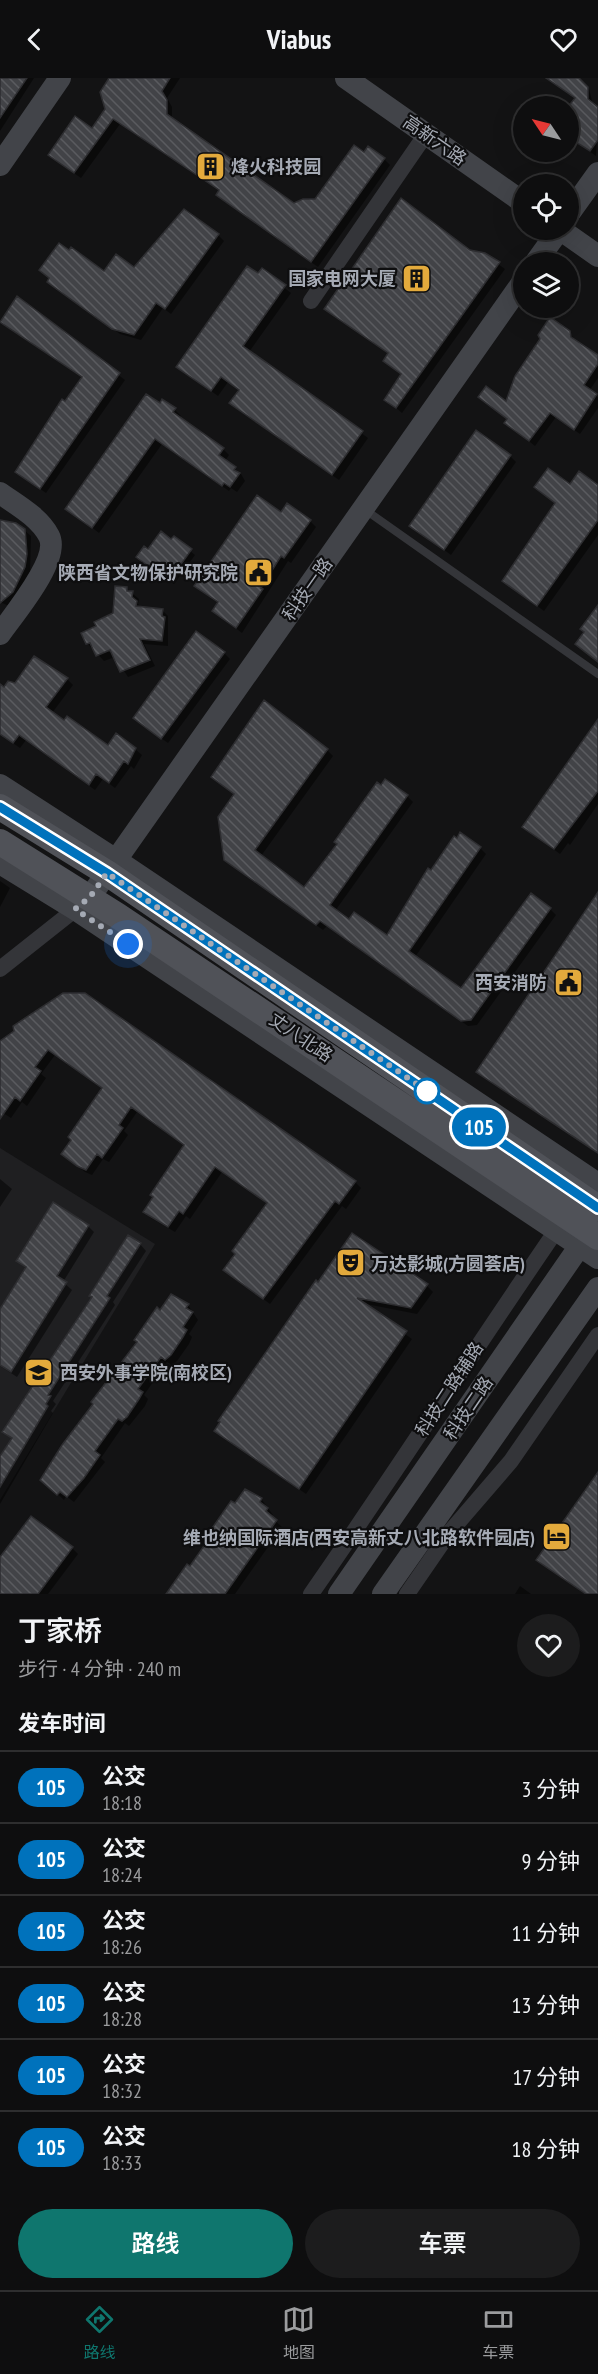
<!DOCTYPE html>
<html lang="zh">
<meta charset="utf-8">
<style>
:root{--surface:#0e0e0f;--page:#1c1c1d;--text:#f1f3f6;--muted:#9b9c9e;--line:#2e2e2f;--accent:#0f766e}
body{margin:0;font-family:"PT Sans Narrow","Noto Sans SC",sans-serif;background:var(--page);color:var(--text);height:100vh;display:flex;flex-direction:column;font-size:22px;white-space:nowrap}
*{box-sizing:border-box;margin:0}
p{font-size:20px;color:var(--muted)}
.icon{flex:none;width:33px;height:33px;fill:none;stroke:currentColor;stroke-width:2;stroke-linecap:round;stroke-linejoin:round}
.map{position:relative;height:1516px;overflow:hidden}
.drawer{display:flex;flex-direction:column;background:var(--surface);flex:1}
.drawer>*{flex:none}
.badge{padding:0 12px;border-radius:20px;font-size:21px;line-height:39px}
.needle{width:39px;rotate:305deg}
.controls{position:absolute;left:513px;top:18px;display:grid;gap:12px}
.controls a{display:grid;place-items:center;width:66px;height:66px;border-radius:50%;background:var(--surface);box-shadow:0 6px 24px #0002,0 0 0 2px var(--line);font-size:30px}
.you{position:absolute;width:30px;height:30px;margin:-15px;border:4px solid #fff;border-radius:50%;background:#1a73e8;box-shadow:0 0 0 9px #1a73e833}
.map>.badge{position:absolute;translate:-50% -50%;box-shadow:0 0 0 3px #fff}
h2{padding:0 18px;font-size:22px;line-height:54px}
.round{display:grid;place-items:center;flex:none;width:63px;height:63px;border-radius:32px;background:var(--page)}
.summary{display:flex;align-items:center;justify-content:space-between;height:102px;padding:0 18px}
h1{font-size:28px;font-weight:600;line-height:45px}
.cta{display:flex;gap:12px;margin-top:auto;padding:12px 18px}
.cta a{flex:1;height:69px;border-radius:36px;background:var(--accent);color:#fff;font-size:24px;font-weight:600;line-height:69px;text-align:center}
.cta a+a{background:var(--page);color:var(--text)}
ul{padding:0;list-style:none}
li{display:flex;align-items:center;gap:18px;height:72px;padding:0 18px;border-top:2px solid var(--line)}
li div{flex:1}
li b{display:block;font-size:22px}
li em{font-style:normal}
li .badge{min-width:66px;font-weight:700;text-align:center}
header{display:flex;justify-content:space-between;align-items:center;height:78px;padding:0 18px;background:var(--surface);font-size:27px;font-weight:600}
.tabs{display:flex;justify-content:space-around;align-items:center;height:84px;border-top:2px solid var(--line);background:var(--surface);font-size:16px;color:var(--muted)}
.tabs a{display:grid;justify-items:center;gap:3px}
.tabs .active{color:var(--accent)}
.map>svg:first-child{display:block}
.built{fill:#1f1f21}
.shadow{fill:#0007}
.building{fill:url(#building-back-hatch);stroke:#2d2d30;stroke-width:1.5}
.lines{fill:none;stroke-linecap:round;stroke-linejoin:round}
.lane{stroke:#343539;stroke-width:8}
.street{stroke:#343539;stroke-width:16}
.secondary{stroke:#424449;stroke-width:22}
.primary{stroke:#505258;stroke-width:26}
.line-casing{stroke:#fff;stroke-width:14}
.line{stroke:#0072bc;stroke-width:9}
.walk{stroke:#a5aab4;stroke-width:6;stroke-dasharray:0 10.8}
.stop-dot{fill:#fff;stroke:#0072bc;stroke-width:3}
.labels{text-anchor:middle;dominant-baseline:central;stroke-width:4.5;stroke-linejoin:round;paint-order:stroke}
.street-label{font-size:18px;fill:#a5aab4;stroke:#0e0e0f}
.poi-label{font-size:18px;font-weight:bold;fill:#a5aab4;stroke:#0e0e0f;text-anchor:end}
</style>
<header><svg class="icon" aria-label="back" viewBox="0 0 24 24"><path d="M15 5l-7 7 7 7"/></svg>Viabus<svg class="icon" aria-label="heart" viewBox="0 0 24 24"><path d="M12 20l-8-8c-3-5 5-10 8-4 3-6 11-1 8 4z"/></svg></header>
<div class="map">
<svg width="598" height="1516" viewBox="0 0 598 1516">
<defs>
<pattern id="building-back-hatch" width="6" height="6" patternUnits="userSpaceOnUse" patternTransform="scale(1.5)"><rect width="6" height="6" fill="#424347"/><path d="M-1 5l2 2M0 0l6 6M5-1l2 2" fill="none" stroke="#5a5b5f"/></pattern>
</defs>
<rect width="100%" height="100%" fill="#131314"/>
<path class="built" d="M0,1070L155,1166L0,1422Z"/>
<path class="shadow" d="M0,0H34L0,53Z
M112,0H180L167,20L172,29V41L294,127L316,123L365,76L384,81L390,87L318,189L224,123L218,117L220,113L120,46L81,100L55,82L50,76L92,52L107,31Z
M546,0H576L589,11L593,27L598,31L596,78L575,63L570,70L568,68V31L576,21Z
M218,157L224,163L171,236L163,230L141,262L120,256L49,204L135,191Z
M469,174L484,176L505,191L402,335L386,321L402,297L391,288L389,276L326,231Z
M262,192L291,215L249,274L368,360L339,402L237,331L231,325L240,313L228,304L218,318L178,289Z
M17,220L125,302L46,415L23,399L83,300L6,248Z
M569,254L576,264L598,279V300L589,313L598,319V330L580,356L556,339L535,368L506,345L509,341L507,326Z
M160,327L175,332L181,338L179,340L223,371L229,377L225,383L241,396L245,403L237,414L231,410L229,413L162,366L99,455L67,430Z
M510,378L516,384L451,477L411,447Z
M536,409H598V457L544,533L504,503L557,426Z
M281,436L310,443L316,449L291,485L288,483L242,555L220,538L219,525L196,507Z
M0,443L24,452L31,458L30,496L9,528L0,524Z
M174,460L195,477L174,506L142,483L148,473Z
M126,510L139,521L138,526L142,530L162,532L168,538V568L144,566L155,588L128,599L115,579L104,583L87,565L98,549L114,536Z
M224,575L230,581L168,665L141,646Z
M67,601L73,607L52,635L108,669L135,671L142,677L134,691L131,688L115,710L103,701L95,712L26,662L20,670L0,656V611Z
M598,644V726L570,767L568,765L560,776L524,749Z
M327,672L333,678L261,778L305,811L407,718L413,724L335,833L349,843L387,859L431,794L457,762L480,770L486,776L415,879L461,912L550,831L556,837L477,947L468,948L327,848L323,852L225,781Z
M0,803L10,810L0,829Z
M16,954L355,1104L361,1110L346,1131L342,1128L270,1226L231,1197L268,1126L222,1094L190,1141L186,1138L175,1154L151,1140L145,1134L185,1068L137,1034L124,1053L128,1057L109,1084L103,1081L92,1097L85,1094L63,1076L104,1011L55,977L41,996L46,1000L27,1028L22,1024L11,1040L0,1033V965Z
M0,1101L12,1111L0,1129Z
M88,1148L94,1154L63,1204L72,1212L17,1299L0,1288V1233L27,1191L18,1183Z
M140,1166L146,1173L113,1224L115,1227L53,1323L56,1326L51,1333L53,1335L0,1426V1381L13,1361L4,1354Z
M318,1206L427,1208L433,1214L417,1236L361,1225L412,1261L306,1416L216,1353Z
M188,1227L198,1242L189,1256L192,1259L189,1266L177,1283L172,1287L167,1284L144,1317L148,1321L145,1328L129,1348L125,1345L101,1380L105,1384L101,1389L74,1424L66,1418L64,1422L49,1408L161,1234Z
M246,1413L262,1422L273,1437L271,1439L282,1449L235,1516H168L188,1488L191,1490Z
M72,1470L78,1476L48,1516H0V1482Z
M520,1508L531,1516H515Z"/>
<path class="building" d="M0,0H27L0,40Z
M109,0H170L162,13L167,22V36L294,125L303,121H315L354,67L364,74L368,68L385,80L311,184L216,117L219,112L113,41L74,95L48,77L75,38L92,50L105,31L100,14Z
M546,0H579L588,9V21L598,29V62L590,73L568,59V29L575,20Z
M401,120L470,172L485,175L500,184L396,330L384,322L401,296L383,283L388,275L324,231Z
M184,131L219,156L165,231L156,225L134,257L112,251L47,204L49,200L39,192L59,165L69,172L71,169L104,193L116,176L134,189Z
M247,188L258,195L262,190L286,207L243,268L363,353L332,397L229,325L239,312L221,299L211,313L176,289Z
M17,218L120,295L40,411L15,394L62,321L65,323L82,299L0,244Z
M550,239L570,253L571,259L598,277V286L584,307L597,316L574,352L550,335L529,363L504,345L507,341L478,319L486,308L506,323L515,298L540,261L538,257Z
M146,316L160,325L162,321L176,330L173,334L224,370L219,377L236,389L234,392L240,395L230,409L224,405L222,408L155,361L92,450L65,431Z
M476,352L511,377L444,472L409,448Z
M548,390L570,406L579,393L598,407V442L537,528L502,503L555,425L534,409Z
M257,417L281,434L287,425L311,442L284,480L281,478L261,510L263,511L236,550L212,533L218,524L194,508Z
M0,442L16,445L25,451L27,476L25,489L13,514L0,525Z
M161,453L171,461L174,458L192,471L169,503L136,479L144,468L148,471Z
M115,508L127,509V513H133L132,519L137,523L136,528L163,531L162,538L165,539L162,563L140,561L150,582L120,594L110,572L96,578L90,565L86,566L81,555L96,548L94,544L113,535Z
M598,527V584L575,566L584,554L580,551Z
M196,553L225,574L161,661L133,640Z
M34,578L68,600L46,629L64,642L67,638L108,667L116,655L136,670L128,686L124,683L109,705L96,696L89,707L19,657L13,665L0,656V606L4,609L8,603L15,605Z
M264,622L328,671L255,772L304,809L337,766L334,764L377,704L381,707L385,701L408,717L330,827L349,841L354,834L387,857L428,790L431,792L454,758L457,760L460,754L481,769L409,873L461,910L531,815L551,830L471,942L461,943L320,843L316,847L224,782L218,739L234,716L211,699Z
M598,641V713L554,771L522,749Z
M598,814V1075L476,994Z
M63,915H85L356,1103L339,1126L335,1123L263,1221L223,1192L235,1176L232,1173L267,1125L215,1089L183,1136L179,1133L168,1149L143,1134L153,1119L150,1117L184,1067L131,1029L119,1047L123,1050L102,1080L97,1076L86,1092L77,1088L61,1076L71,1062L68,1059L102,1010L48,972L35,989L41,993L20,1023L15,1019L0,1041V963L14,953L13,948Z
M53,1124L89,1147L57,1198L67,1204L11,1294L0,1287V1231L26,1189L16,1183Z
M352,1155L428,1206L411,1230L357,1220L407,1253L299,1411L214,1353L220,1344L218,1343L316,1202L318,1204Z
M128,1157L141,1165L107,1218L110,1220L48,1317L51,1318L46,1326L48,1328L0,1409V1378L12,1360L2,1354L92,1219L89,1218Z
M171,1216L189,1226L186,1230L193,1234L183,1249L187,1252L183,1259L171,1277L165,1282L161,1279L138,1311L143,1314L139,1321L127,1339L122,1343L118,1341L95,1373L100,1377L84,1400L67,1419L60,1414L57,1417L40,1402L62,1367L93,1326L91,1324L137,1264L134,1262L157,1229L160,1232Z
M598,1394V1516H586L536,1482Z
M245,1411L262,1420L260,1424L268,1430L266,1433L277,1442L225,1516H166L187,1486L190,1488L211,1458L208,1456L231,1423L235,1425Z
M31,1438L73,1469L38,1516H0V1479Z"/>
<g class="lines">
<path class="lane" d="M364,431L598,596"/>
<path class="street" d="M311,223L426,56
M0,891L82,826
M311,1516C397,1393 477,1267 562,1144
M407,1516L449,1455L511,1383L598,1257"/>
<path class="secondary" d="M346,0L524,125
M0,87L60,0
M568,137L598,95
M561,152L598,178
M536,184L559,152
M0,415C17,427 39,439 49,458C61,481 14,536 0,556
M0,707L116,782L598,1106
M0,785L75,831L598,1180
M90,819L524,202
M339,1516L588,1156
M383,1516L598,1210"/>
<path class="primary" d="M0,729L107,795L598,1130
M0,764L118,838L598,1159"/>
</g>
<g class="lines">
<defs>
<path id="line" d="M0,729L107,795L598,1130"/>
</defs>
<use href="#line" class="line-casing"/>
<use href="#line" class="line"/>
<path class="walk" d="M128,866L75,831L90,819L107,795L427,1013"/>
</g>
<defs>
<symbol id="building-square" viewBox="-11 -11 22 22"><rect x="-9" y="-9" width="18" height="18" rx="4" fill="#e3aa3c" stroke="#0e0e0f"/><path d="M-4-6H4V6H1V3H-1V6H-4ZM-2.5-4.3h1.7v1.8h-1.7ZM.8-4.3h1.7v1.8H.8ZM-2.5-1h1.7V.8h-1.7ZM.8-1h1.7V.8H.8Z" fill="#111"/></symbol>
<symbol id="civic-square" viewBox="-11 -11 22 22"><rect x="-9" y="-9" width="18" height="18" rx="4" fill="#e3aa3c" stroke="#0e0e0f"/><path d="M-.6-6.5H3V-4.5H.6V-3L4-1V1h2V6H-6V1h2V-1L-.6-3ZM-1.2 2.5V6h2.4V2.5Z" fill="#111"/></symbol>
<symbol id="theatre-square" viewBox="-11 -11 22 22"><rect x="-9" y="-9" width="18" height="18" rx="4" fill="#e3aa3c" stroke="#0e0e0f"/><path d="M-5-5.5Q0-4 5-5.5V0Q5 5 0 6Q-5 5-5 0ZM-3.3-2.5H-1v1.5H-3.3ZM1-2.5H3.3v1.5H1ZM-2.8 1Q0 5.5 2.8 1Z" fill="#111"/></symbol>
<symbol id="university-square" viewBox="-11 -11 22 22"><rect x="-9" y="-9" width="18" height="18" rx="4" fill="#e3aa3c" stroke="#0e0e0f"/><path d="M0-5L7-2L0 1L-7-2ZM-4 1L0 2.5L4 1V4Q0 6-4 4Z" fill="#111"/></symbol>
<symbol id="hotel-square" viewBox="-11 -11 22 22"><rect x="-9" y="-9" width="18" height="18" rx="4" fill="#e3aa3c" stroke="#0e0e0f"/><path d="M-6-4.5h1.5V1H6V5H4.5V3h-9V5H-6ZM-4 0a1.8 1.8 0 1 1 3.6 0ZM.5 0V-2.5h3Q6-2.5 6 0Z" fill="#111"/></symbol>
</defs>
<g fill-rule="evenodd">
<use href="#building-square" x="194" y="72" width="33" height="33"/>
<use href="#building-square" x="400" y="184" width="33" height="33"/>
<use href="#civic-square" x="242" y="478" width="33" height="33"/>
<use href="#civic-square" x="552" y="888" width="33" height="33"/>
<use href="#theatre-square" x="334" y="1168" width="33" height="33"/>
<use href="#university-square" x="22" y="1278" width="33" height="33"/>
<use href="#hotel-square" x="540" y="1442" width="33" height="33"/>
</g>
<circle class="stop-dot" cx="427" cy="1013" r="12"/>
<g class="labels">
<g class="street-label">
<text transform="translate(435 62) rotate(35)">高新六路</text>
<text transform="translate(307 511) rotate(-55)">科技一路</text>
<text transform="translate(301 959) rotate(34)">丈八北路</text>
<text transform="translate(449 1311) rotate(-57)">科技二路辅路</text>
<text transform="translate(468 1330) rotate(-56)">科技二路</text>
</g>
<g class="poi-label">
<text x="231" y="88" text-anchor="start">烽火科技园</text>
<text x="396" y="200">国家电网大厦</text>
<text x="238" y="494">陕西省文物保护研究院</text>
<text x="547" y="904">西安消防</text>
<text x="371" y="1185" text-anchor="start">万达影城(方圆荟店)</text>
<text x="60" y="1294" text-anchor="start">西安外事学院(南校区)</text>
<text x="535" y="1459">维也纳国际酒店(西安高新丈八北路软件园店)</text>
</g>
</g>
</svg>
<div class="controls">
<a><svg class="needle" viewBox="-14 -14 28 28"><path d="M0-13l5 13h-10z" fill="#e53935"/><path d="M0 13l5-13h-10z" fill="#9b9c9e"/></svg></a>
<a><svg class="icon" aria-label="locate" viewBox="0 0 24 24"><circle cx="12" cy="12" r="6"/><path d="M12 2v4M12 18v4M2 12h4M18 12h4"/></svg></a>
<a><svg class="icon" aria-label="layers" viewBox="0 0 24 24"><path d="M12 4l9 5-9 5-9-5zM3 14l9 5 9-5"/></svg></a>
</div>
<div class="you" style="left:128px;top:866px"></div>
<b class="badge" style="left:479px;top:1049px;background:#0072bc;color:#fff">105</b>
</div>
<section class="drawer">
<div class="summary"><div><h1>丁家桥</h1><p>步行 · 4 分钟 · 240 m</p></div><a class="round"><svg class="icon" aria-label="heart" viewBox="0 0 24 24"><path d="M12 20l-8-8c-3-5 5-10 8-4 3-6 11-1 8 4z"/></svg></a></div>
<h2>发车时间</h2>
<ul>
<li><span class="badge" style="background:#0072bc;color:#fff">105</span><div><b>公交</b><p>18:18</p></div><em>3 分钟</em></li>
<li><span class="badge" style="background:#0072bc;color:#fff">105</span><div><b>公交</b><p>18:24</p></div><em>9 分钟</em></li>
<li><span class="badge" style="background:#0072bc;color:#fff">105</span><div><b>公交</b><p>18:26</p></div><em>11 分钟</em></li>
<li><span class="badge" style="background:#0072bc;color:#fff">105</span><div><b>公交</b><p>18:28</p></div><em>13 分钟</em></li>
<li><span class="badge" style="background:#0072bc;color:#fff">105</span><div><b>公交</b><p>18:32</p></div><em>17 分钟</em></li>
<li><span class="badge" style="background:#0072bc;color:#fff">105</span><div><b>公交</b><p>18:33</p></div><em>18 分钟</em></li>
</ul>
<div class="cta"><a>路线</a><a>车票</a></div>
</section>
<nav class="tabs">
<a class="active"><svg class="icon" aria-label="directions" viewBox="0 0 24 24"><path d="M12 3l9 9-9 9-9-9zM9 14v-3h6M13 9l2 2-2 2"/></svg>路线</a>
<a><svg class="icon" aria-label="map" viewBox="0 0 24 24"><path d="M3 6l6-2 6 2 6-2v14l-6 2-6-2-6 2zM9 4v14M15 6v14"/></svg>地图</a>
<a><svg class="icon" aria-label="tickets" viewBox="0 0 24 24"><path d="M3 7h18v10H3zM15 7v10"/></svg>车票</a>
</nav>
